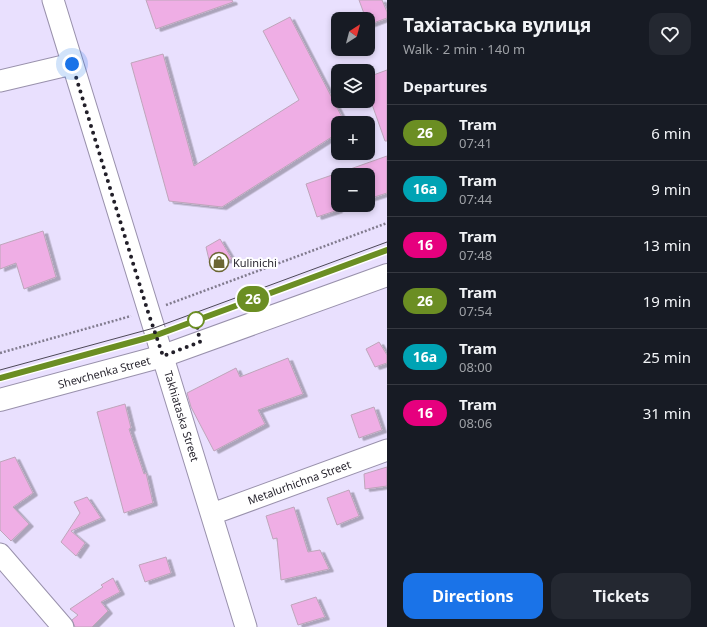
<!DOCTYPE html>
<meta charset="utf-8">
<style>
:root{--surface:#171b24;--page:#242831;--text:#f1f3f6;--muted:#9ea1a6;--line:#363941;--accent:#1a73e8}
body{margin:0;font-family:"Noto Sans",sans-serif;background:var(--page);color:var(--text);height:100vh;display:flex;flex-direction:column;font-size:15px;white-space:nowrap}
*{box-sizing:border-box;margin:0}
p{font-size:13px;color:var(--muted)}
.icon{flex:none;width:22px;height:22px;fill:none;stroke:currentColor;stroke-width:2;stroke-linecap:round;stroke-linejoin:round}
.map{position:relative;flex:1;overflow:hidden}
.sheet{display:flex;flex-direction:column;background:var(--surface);width:320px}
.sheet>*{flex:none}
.badge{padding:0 8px;border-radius:13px;font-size:14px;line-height:26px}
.needle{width:26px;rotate:36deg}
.fabs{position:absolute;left:331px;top:12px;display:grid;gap:8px}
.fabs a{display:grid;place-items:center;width:44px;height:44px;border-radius:8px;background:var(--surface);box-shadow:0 2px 6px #0003;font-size:20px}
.you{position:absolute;width:20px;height:20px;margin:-10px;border:3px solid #fff;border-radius:50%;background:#1a73e8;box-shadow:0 0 0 6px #1a73e833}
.map>.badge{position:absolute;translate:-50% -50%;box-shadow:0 0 0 2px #fff}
h2{padding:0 16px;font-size:15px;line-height:36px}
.round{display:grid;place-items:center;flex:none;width:42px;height:42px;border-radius:12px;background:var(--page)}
.summary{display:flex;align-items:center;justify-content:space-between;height:68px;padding:0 16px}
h1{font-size:19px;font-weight:700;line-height:30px}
.cta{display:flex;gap:8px;margin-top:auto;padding:8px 16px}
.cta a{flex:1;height:46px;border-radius:12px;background:var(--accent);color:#fff;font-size:16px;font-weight:700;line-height:46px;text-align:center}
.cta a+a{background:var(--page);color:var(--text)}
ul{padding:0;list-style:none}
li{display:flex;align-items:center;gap:12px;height:56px;padding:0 16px;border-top:1px solid var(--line)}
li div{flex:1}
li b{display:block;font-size:15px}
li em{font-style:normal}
li .badge{min-width:44px;font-weight:700;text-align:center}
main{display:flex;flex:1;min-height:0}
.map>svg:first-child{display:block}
.building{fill:#efaee5;stroke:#bea5ba;filter:url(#shadow)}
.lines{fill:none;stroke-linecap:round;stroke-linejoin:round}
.minor-casing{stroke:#9991ac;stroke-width:23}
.major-casing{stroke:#9991ac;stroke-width:24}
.path{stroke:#817b8e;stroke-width:2.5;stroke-dasharray:2 2;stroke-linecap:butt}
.minor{stroke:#fff;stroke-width:21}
.major{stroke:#fff;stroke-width:22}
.tram{stroke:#4d4857;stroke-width:1}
.line-casing{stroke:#fff;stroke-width:9}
.line{stroke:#6b8e23;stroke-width:6}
.walk{stroke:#221f29;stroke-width:4;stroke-dasharray:0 7.2}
.stop-dot{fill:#fff;stroke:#6b8e23;stroke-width:2}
.labels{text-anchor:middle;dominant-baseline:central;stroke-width:4;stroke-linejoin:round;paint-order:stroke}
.poi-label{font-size:11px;fill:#221f29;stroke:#fff;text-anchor:start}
.street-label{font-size:11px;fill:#221f29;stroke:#fff}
</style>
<main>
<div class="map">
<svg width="387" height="627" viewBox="0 0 387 627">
<defs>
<filter id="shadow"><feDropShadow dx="4.5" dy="2.5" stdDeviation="0" flood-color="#0004"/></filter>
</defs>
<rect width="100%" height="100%" fill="#e9e0fe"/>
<path class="building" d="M146,0H232L233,2L156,29Z
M359,0H382L387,12V18L368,25V19H366Z
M290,17L345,123H338V133L222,207L169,201L131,63L163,54L194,166L299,100L263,31Z
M387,70V141H385L368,93V77Z
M387,156V193L368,199V175H339V173Z
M338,173V210L317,217L306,184Z
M43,231L56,277L24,289L16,263L0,269V245Z
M220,239L232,259L210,264L206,247Z
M379,342L387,355V363L375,367L366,349Z
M288,358L303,394L258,410L265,424L214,451L191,407L187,393L236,368L240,377Z
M125,404L131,428L129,429L144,474L146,473L153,503L124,513L97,412Z
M374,407L382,430L359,438L351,415Z
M15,457L33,493L13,507L29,524L11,541L0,530V462Z
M387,467V486L365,489L364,474Z
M349,490L359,516L337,525L327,498Z
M87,497L101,518L71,531L85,543L76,556L61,542L80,513L74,502Z
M294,507L308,552L320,550L329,569L281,580L277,538L273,539L266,516Z
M166,557L171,573L145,582L139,565Z
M113,578L120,592L101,602L108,611L92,627H75L72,620L78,615L70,609L103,587L101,585Z
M316,597L325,617L298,625L291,605Z"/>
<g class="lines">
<defs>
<path id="minor" d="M53,0L246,627
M0,81L72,64
M212,514L387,450
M0,554L63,627"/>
<path id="major" d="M0,400L163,356L387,275"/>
</defs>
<use href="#minor" class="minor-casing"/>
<use href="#major" class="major-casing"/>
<path class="path" d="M166,305L387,223
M0,353L131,316"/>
<use href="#minor" class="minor"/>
<use href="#major" class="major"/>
<path class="tram" d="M0,370L154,328L387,242
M0,378L154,336L387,250"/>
</g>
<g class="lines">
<defs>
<path id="line" d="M0,378L154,336L387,250"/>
</defs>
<use href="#line" class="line-casing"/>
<use href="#line" class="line"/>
<path class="walk" d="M72,64L148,312L163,356L200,342L196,320"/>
</g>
<defs>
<symbol id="shop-ring" viewBox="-11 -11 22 22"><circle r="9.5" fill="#fff" stroke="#6b6633" stroke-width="1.5"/><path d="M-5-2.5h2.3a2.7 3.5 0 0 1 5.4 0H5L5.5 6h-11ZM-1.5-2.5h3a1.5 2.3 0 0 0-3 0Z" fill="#6b6633"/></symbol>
</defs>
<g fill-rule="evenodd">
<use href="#shop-ring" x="208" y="251" width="22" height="22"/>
</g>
<circle class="stop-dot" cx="196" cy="320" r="8"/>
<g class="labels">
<g class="poi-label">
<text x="233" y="262">Kulinichi</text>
</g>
<g class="street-label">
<text transform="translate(104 372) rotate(-15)">Shevchenka Street</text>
<text transform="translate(182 416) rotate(73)">Takhiataska Street</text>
<text transform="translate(299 482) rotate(-20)">Metalurhichna Street</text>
</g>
</g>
</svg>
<div class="fabs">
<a><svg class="needle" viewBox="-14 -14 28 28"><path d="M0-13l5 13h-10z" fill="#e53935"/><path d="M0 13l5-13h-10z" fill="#9ea1a6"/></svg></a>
<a><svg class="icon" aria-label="layers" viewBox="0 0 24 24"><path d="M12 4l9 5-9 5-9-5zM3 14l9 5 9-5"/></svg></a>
<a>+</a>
<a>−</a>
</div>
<div class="you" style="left:72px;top:64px"></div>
<b class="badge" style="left:253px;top:299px;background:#6b8e23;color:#fff">26</b>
</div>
<section class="sheet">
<div class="summary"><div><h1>Тахіатаська вулиця</h1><p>Walk · 2 min · 140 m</p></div><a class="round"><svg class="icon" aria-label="heart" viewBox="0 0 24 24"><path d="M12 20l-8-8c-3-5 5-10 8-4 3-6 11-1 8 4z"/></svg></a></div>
<h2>Departures</h2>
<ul>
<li><span class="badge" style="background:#6b8e23;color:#fff">26</span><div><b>Tram</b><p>07:41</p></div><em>6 min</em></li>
<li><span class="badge" style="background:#00a3b4;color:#fff">16a</span><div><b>Tram</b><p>07:44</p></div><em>9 min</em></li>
<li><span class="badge" style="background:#e6007e;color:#fff">16</span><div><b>Tram</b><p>07:48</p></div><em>13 min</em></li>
<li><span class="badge" style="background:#6b8e23;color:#fff">26</span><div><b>Tram</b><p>07:54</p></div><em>19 min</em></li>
<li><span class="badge" style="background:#00a3b4;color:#fff">16a</span><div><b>Tram</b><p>08:00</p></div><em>25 min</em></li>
<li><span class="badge" style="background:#e6007e;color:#fff">16</span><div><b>Tram</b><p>08:06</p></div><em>31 min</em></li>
</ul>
<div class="cta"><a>Directions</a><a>Tickets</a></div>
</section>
</main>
